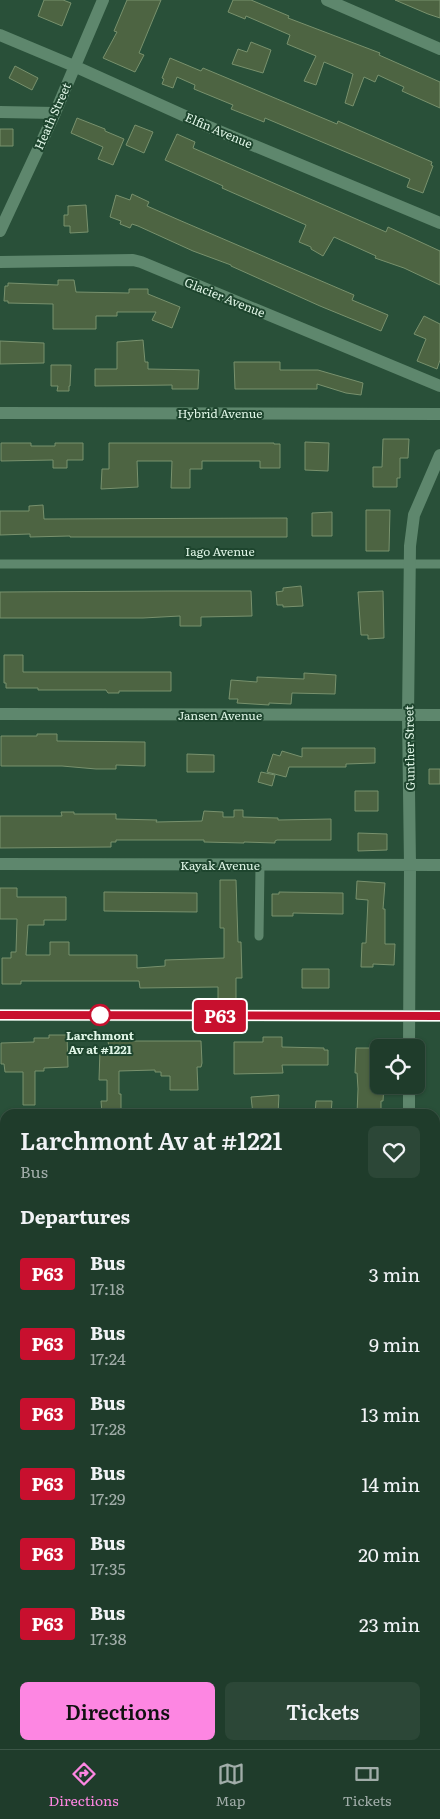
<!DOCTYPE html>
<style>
:root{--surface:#1f3c2b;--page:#2c4737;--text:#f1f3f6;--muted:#a1ada9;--line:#3c5647;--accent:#fd86e2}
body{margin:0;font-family:Literata,serif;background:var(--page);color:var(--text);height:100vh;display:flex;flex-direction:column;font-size:19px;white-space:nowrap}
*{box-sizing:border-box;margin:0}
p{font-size:16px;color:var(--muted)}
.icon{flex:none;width:28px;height:28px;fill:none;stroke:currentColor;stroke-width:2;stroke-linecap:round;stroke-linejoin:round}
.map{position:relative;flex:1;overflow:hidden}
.details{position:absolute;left:0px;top:1109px;width:440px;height:641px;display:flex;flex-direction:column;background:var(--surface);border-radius:15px 15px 0 0;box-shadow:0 1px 4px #0004,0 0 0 1px var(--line)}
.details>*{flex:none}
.badge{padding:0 10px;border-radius:4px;font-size:18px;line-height:32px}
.buttons{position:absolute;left:370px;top:1039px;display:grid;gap:10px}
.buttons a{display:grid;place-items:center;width:55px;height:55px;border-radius:8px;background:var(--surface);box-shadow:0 1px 4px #0004,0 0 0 1px var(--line);font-size:25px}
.map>.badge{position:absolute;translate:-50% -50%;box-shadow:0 0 0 2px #fff}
h2{padding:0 20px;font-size:19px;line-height:45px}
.round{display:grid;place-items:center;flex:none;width:52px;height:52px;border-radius:8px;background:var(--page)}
.headline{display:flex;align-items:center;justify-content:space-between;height:85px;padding:0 20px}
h1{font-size:24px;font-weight:600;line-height:38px}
.button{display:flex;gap:10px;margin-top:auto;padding:10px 20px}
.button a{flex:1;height:58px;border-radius:8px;background:var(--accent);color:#111;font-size:20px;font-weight:600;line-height:58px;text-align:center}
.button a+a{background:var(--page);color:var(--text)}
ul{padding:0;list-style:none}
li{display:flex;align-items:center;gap:15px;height:70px;padding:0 20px}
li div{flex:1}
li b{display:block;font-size:19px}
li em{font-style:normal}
li .badge{min-width:55px;font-weight:700;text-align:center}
.tabs{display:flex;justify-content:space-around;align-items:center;height:70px;border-top:1px solid var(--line);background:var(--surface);font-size:14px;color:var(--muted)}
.tabs a{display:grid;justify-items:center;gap:2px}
.tabs .on{color:var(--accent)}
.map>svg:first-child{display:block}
.green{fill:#555e9b}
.building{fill:#4d6442;stroke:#78916d}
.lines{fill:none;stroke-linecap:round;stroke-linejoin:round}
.service{stroke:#5e876d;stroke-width:9}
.minor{stroke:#5e876d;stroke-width:12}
.tertiary{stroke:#5e876d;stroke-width:12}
.line-casing{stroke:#fff;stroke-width:11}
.line{stroke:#c8102e;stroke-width:8}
.stop-dot{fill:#fff;stroke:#c8102e;stroke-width:2.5}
.labels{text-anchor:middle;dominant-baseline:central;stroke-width:4;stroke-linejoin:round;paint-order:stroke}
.street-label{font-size:12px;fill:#dff5e6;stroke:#1e452e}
.stop-label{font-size:12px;font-weight:bold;fill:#dff5e6;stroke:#1e452e}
</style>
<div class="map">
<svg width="440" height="1749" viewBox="0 0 440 1749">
<rect width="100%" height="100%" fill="#295039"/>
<path class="green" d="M0,1165H1L5,1301V1532L0,1531Z
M0,1684H5V1745H30V1749H0Z"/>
<path class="building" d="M44,0H63L71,3L62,26L38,16Z
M127,0H161L139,53L144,55L135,72L103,58L117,32L114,31Z
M233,0H251L289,16L288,18L380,53L379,55L440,82V108L402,91L404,87L378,75L375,82L364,77L353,106L345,103L353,74L324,62L316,85L304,81L316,56L287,44L290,35L246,16L245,19L228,12Z
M395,0H440V18L428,14Z
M251,42L271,50L263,73L232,64L238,49L247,52Z
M170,58L201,71L203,68L337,124L338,121L432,162L431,165L433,166L423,193L407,187L410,179L265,118L264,122L231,109L233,105L194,89L195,85L177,77L173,88L162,84L164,79L162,78Z
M15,66L38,78L32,90L9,78Z
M77,118L105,129V131L124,139L113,165L98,159L103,147L71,133Z
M135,125L153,132L144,153L126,145Z
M0,129H13V146H0Z
M177,134L195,142L193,148L386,232L388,227L440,251V285L404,268L375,258L376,256L334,237L323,256L311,249V247L299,242L306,225L222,188L223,186L165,160Z
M132,194L149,202L147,206L179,220L354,295L352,300L388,315L381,331L320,306L231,266V265L193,251L138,226L132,224L130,228L120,224L121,221L110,217L116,195L130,200Z
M86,205L88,232L70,233V226H64V215H68V206Z
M58,280H74L76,292L129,293V289H148V294L180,307L172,328L152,320L156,312H117V316H96V329H53V304L8,303V301H4L5,286H8V283L58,285Z
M424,316L440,324V360L437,369L417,361L426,339L414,334Z
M143,340L145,362H148V369L199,370L198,389H172V385L95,386V369H117V342Z
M0,341L44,343V363L0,364Z
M234,362H280V370H318L363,383L361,395L346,393L317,384V389H235Z
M51,365H71L70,386H69V391H57L58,386H51Z
M383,439H409L408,458H400V478H397V487H373V467H382Z
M305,442L329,443L328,471L305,470Z
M1,443H31V446H55V443H83V460H67V468H53V460L1,461Z
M109,443H274V444H280V468H260V461H202V469H190V488H171L172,461H137L138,487L101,489L102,469H109Z
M43,505L44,519L287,518V537H70V536L30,537V534L0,535V511H29V506Z
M366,510H390L389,551H366Z
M332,512V536H312V513Z
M301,586L303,606L283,607V605H277L276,592L283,591V588Z
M171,591H251L252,616L201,617V626H180V616L143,618H0V592Z
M383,591L384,638L368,639V635H361L358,592Z
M4,655H23V672H171V691H119V693H108L106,690H38V688H6V683H4Z
M304,673L336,675L335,694L292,693L291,704L269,703V705L237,703L238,699H229L231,680L257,682V677L304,679Z
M37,734H57V741L145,742V766L116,765V769H96L62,766H1V736H37Z
M302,748H375V763L346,764V767H289L286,777L267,772L273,754L280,756L282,751L302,757Z
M187,754L214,755V772H187Z
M429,769H440V784H429Z
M261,772L275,775L272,786L258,782Z
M355,791H378V811H355Z
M234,810H243V817L278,818V820L331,819V840H277L275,841V843L244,842V843L204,842V840H116V842H111V847L0,848V816H62L61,812H74V814H116V819L157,820L156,822L202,821L204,811L223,812V817H234Z
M358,833L387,834V850L358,851Z
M220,880H236L238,942H241L242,978H236V999H218V987L140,988L139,981H21V984H2V958H11V952H16L17,919H0V888H17V897H66V920H44V925H28L26,955H50V942H69V955H137V968L165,966V960L224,958V928H220Z
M357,881L385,883L383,909H385V944H395L394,965L373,964V967H361L362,943H366L368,900L356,899Z
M104,892L197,893V912L104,911Z
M279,892L343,893V914L293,913V916H272V894H279Z
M302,969H329V988H302Z
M49,1035H67L68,1067L44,1068V1071H35V1105H23V1072H5L4,1064H1V1043L34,1042V1038H49Z
M263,1037H282V1047L324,1048V1050H328V1065H282L283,1073L234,1074V1042H263Z
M108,1041H201L202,1063L201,1067H197L198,1090H170V1076H161V1072H155V1070L119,1071V1094H121V1114L102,1113L101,1101H107V1080H99L100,1050V1048H109Z
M356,1048H375V1083L384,1085L383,1101H381V1114H357L358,1089L357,1073H355Z
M279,1095L278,1114H253L251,1097Z
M316,1101H332L331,1114H315Z"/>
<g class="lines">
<path class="service" d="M0,564H440
M259,936L260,865"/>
<path class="minor" d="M327,0L440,49
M0,35L74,66L207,126L440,223
M0,112L55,113
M0,231L55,113L103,0
M0,262L133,260L141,262L440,386
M0,413L440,414
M0,714L440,715
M0,864L440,865
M409,1048L410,865L408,716L410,546L414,515L440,455
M409,1114V1085
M435,1168H440
M435,1317H440
M0,1639H5
M435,1639L440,1640
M408,1745V1749"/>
<path class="tertiary" d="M0,1015L440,1016"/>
</g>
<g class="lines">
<defs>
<path id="line" d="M0,1015L440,1016"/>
</defs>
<use href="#line" class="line-casing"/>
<use href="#line" class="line"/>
</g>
<circle class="stop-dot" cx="100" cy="1015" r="10"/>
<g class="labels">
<g class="street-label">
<text transform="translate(52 116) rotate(-66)">Heath Street</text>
<text transform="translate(219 130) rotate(23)">Elfin Avenue</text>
<text transform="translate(225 297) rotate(22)">Glacier Avenue</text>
<text x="220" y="413">Hybrid Avenue</text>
<text x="220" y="551">Iago Avenue</text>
<text x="220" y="715">Jansen Avenue</text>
<text transform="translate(409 748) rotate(-91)">Gunther Street</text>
<text x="220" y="865">Kayak Avenue</text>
</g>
<g class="stop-label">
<text x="100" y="1035">Larchmont<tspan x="100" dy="14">Av at #1221</tspan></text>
</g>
</g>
</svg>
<div class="buttons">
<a><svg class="icon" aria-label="locate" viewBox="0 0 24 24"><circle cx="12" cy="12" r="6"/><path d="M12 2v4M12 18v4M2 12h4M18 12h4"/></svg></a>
</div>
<b class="badge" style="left:220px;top:1016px;background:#c8102e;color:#fff">P63</b>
<section class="details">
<div class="headline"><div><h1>Larchmont Av at #1221</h1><p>Bus</p></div><a class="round"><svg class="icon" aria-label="heart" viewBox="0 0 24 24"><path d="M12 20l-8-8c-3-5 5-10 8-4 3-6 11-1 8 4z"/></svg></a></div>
<h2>Departures</h2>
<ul>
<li><span class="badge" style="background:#c8102e;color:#fff">P63</span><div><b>Bus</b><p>17:18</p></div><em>3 min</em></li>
<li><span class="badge" style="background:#c8102e;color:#fff">P63</span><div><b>Bus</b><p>17:24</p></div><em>9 min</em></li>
<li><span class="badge" style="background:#c8102e;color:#fff">P63</span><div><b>Bus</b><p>17:28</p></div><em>13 min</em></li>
<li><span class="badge" style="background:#c8102e;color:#fff">P63</span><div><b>Bus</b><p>17:29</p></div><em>14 min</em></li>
<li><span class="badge" style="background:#c8102e;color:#fff">P63</span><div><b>Bus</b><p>17:35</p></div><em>20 min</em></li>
<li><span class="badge" style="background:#c8102e;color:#fff">P63</span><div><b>Bus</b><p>17:38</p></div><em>23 min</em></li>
</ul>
<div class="button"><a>Directions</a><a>Tickets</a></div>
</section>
</div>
<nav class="tabs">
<a class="on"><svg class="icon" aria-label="directions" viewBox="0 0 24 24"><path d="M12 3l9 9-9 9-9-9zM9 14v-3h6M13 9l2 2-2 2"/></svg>Directions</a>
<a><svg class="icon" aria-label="map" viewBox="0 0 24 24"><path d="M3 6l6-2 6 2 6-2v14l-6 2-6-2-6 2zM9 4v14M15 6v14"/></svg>Map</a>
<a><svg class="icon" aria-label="tickets" viewBox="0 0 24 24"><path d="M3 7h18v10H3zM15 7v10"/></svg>Tickets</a>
</nav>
